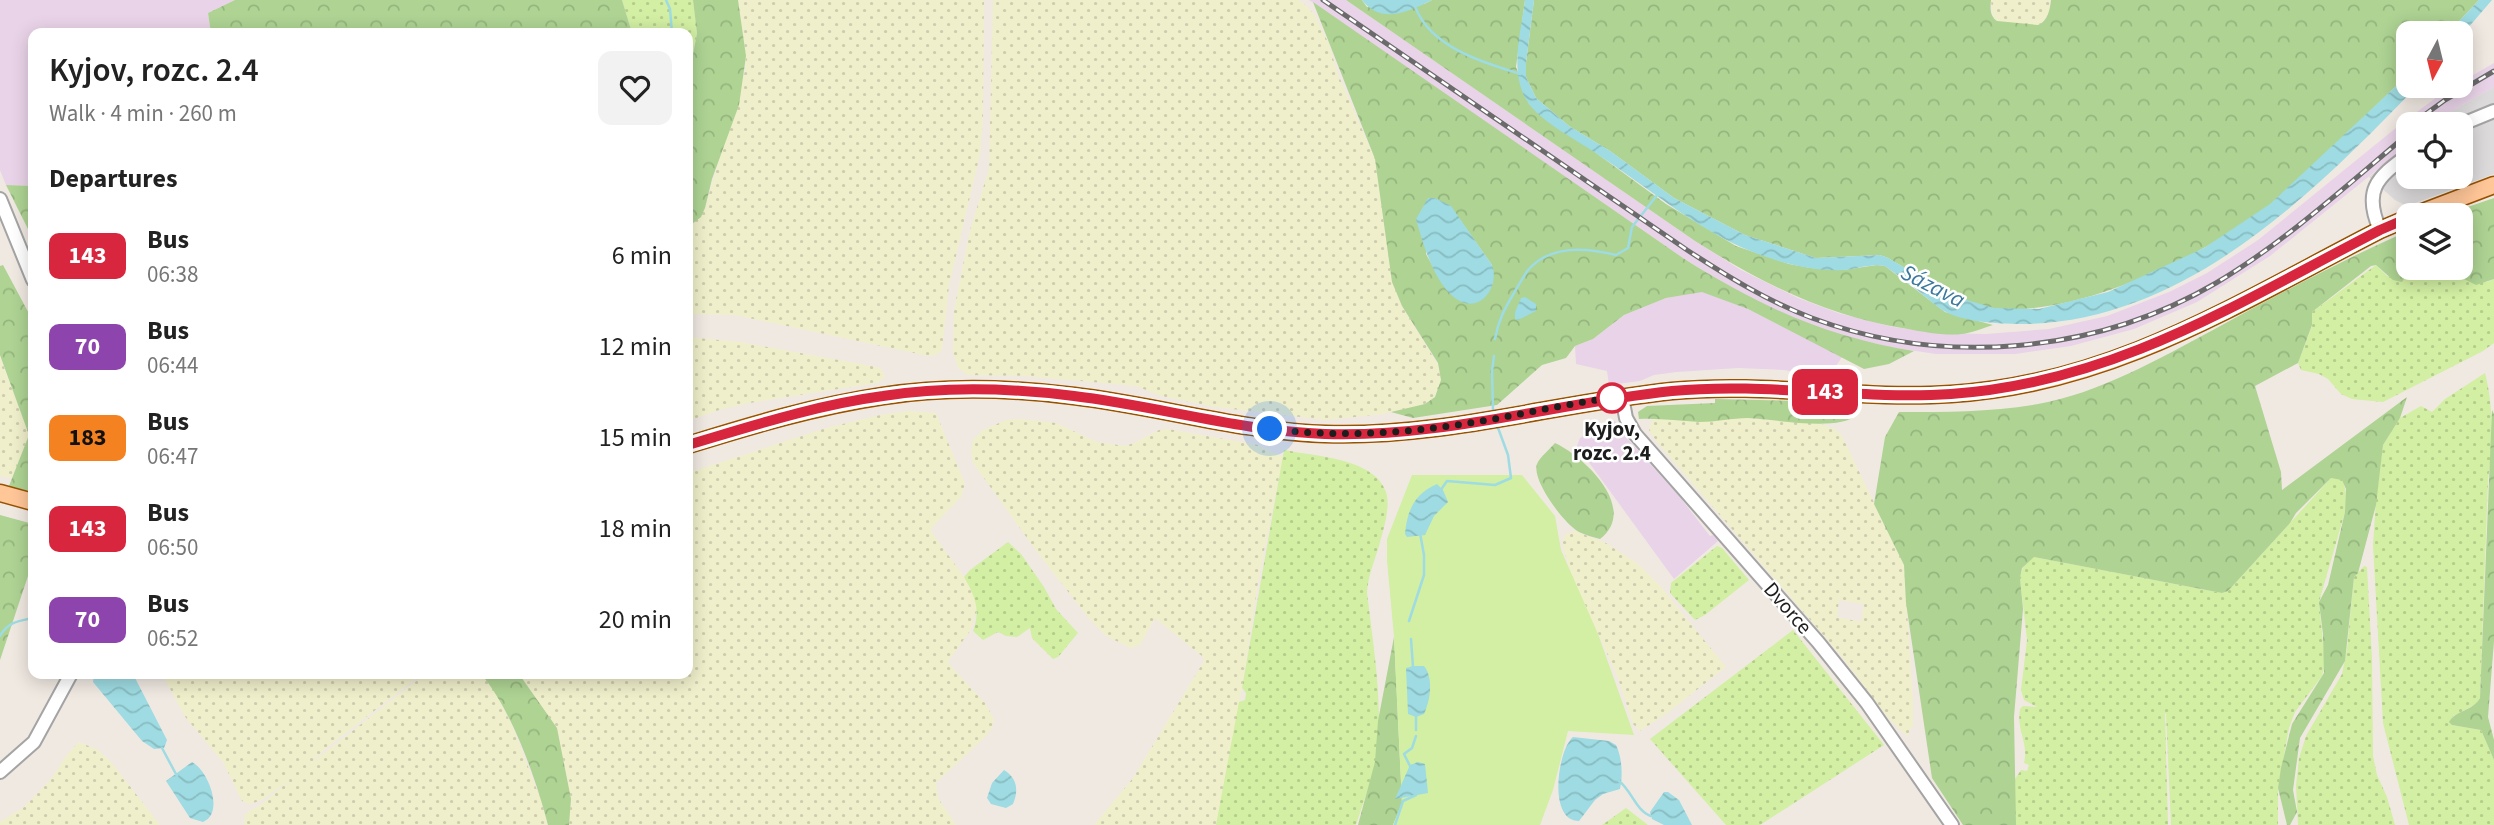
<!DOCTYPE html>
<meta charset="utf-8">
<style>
:root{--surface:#fff;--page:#f2f2f2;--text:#222;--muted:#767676}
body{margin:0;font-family:"Source Sans 3",sans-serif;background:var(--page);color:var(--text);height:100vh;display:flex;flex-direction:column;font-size:26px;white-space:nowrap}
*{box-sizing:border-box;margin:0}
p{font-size:23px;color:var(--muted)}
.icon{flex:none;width:38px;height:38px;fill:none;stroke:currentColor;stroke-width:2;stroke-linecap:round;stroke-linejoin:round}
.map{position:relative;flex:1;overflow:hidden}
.drawer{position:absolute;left:28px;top:28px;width:665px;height:651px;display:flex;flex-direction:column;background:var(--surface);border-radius:14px;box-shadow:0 4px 18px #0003}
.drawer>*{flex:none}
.badge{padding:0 14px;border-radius:10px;font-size:24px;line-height:46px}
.needle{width:46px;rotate:187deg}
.controls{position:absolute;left:2396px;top:21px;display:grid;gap:14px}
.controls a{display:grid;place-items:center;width:77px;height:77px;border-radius:14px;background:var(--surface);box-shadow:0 4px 18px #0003;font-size:35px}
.you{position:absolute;width:35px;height:35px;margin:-18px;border:5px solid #fff;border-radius:50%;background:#1a73e8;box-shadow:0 0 0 10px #1a73e833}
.map>.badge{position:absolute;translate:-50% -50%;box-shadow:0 0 0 4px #fff}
h2{padding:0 21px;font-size:26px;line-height:63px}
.round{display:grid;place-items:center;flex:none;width:74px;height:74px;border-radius:14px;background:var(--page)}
.head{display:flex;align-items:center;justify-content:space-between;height:119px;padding:0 21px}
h1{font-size:33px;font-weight:600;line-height:52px}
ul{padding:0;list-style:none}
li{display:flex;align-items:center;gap:21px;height:91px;padding:0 21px}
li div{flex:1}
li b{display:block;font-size:26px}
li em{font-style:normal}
li .badge{min-width:77px;font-weight:700;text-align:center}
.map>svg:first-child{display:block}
.residential{fill:#dcdada}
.industrial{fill:#e9d3e8}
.farmland{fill:url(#farmland-dots);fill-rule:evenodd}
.grass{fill:url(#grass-dots)}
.forest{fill:url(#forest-crowns);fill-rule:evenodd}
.garden{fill:#d2efa3}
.water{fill:url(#water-waves)}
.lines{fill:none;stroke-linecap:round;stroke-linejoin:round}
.stream{stroke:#9edbe2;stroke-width:2.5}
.minor-casing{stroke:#a4a4a4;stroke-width:16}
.major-casing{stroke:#975200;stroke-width:19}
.minor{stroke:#fff;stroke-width:12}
.major{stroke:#ffc698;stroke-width:16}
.rail-casing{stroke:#6b6b6b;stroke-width:5}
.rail{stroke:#fff;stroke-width:2.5;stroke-dasharray:8;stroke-linecap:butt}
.line-casing{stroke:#fff;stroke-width:16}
.line{stroke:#d7263d;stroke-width:10}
.walk{stroke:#1d1d1d;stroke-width:7;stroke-dasharray:0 12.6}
.stop-dot{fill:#fff;stroke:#d7263d;stroke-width:3.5}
.labels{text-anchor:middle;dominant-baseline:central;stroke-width:5;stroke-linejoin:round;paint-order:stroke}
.stop-label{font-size:21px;font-weight:bold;fill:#1d1d1d;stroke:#fff}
.street-label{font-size:21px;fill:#1d1d1d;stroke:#fff}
.water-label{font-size:23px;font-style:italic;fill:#3a789d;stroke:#fff}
</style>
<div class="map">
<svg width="2494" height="825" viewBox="0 0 2494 825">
<defs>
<pattern id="farmland-dots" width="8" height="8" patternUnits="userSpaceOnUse" patternTransform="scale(1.75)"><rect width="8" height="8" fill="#f0efcb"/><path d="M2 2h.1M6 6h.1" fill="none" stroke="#cdccae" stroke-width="1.8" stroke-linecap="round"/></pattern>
<pattern id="grass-dots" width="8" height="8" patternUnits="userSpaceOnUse" patternTransform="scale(1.75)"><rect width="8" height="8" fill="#d2efa3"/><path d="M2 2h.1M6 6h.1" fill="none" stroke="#b4cc8c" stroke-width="1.8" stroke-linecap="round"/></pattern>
<pattern id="forest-crowns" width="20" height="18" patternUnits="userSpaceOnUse" patternTransform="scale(1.75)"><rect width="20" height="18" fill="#aed393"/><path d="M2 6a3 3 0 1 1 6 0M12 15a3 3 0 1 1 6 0" fill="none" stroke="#95b57e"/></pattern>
<pattern id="water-waves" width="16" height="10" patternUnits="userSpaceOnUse" patternTransform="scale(1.75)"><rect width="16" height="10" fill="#9edbe2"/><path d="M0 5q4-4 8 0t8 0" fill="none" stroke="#88bcc1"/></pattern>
</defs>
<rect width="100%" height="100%" fill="#f0e9e2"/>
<path class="residential" d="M2494,87V174L2407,206L2395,200L2369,177L2408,145V177H2460V124H2435L2452,111Z"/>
<path class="industrial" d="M0,0H235L208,13L211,33H33V186L6,185L0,170Z
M1309,0H1346L1695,241L1741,270L1798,298L1838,313L1893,327L1938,333L1986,334L2049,329L2107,316L2169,292L2207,273L2258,240L2402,123L2441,94L2455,86H2460L2461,82L2494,63V87L2452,111L2435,124H2408V145L2270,256L2197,302L2134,329L2071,346L2015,354H1936L1889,347L1832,333L1790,317L1731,288L1683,258Z
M1703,291L1748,309L1842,357L1828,378L1784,370L1738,368L1677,372L1654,375L1640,381L1609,385L1607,371L1576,364L1575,346L1593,339L1624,315L1666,298Z
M1615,421L1623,434L1679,496L1710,536L1713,535L1718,541L1674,579L1577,446L1580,438L1599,425Z"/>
<path class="farmland" d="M738,0H984L983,119L980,154L949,286L942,350L936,355L928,356L735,315L688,314V227L694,223L705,208L745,71L746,56Z
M993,0H1299L1306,6L1314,14L1329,44L1337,72L1375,159L1392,282L1402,306L1438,365L1441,380L1435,397L1425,404L1383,414L1326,420L1215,407L1161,396L1136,386L1024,376L968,375L958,368L953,352L954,310L970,230L989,169Z
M1991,0H2050L2049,12L2042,23L2038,25L2002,23L1993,18Z
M688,337L740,342L877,367L882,370L885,377L877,383L750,403L722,409L688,421Z
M0,356L29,435L12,478L0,476Z
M908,411L936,413L965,484L961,497L933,526L931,531L964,577L974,593L978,607L970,631L949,660V664L985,703L994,719L992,728L986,736L936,783L938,798L956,825H569L571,799L557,728L519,674H688V473L826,428L880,415Z
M1656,418H1746L1821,424L1835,429L1842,436L1904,565L1913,701V725L1907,736L1889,719L1842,657L1657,442L1649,430L1651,422ZM1839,600L1864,604L1861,622L1837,617Z
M1020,419L1056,423L1097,442L1125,446L1134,443L1159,430L1168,429L1258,445L1283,457L1259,576L1242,688L1216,825H1094L1133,778L1204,661L1203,657L1155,618L1140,645L1131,648L1106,636L1087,616L1037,552L973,463L971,453L973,440L983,430L1006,420Z
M1575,531L1606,543L1638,564L1661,587L1726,667L1666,714L1640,731L1633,724L1618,678L1571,573L1563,547V539L1566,534Z
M162,674H422L325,749L309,765L425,674H481L491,685L512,725L542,803L548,825H244L245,814L262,804L291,779L262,800L250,804L242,801L223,762L186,718Z
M79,742L98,750L112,763L160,825H0V822L24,807L51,779L66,756Z"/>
<path class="grass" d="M622,0H693L697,33L688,82V33H632Z
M2376,265L2387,276L2402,281L2411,268H2457L2464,279L2487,282L2494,279V343L2483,351L2383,402L2352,399L2341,394L2328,379L2319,374L2301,370L2298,363L2312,326V312Z
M2485,373C2494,408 2493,444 2488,480L2480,698L2476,704L2452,717V725L2481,730L2494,760V825H2409L2383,723L2373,545L2376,500L2383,445L2400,418L2421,406L2432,412L2445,399Z
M1284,450C1313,456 1375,458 1386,492C1391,508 1383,530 1379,546C1374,562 1368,576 1367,593C1373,643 1382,696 1378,746C1375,773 1364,800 1356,825H1216L1239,702L1245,700L1246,693L1242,688Z
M2331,478L2342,479C2347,491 2346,500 2345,512L2319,602L2325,663L2322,676L2295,712L2289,728L2278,788V825H2171L2166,714L2160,713L2165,714L2168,825H2016L2013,782L2021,770L2027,771L2029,765L2024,763C2029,743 2016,730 2020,709L2023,706L2037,707L2024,700L2021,690L2027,640L2020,578C2022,568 2024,562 2034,557L2222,593L2228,591Z
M1008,542L1021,554L1044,587L1056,609L1078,633L1058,657L1053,659L1032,638L1030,628L1017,637L1006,636L998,632L983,640L973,631C981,610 975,596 964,577L970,570Z
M1717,546L1722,548L1749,580L1705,615L1695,620L1670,593L1671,583Z
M2364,566L2367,567L2372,658L2373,756L2377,775L2387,797L2395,825H2298L2296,786L2299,758L2306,736L2342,674L2347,649L2354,577Z
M1793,630L1884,745L1760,825H1726L1650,739Z
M1626,808L1648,825H1602Z"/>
<path class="forest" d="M235,0H622L632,33H211L208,13Z
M693,0H738L746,56L739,105L712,179L705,208L701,217L688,227V82L697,33Z
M1346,0H1362L1367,7L1424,4L1432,0H1525L1516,67L1529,104L1666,204L1736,246L1789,264L1811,268L1843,270L1877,265L1885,266L1945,312L1993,325C1983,328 1972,333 1962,334C1945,336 1924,332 1908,329C1829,317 1761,283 1695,241Z
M1534,0H1991C1990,9 1990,16 1997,21L2038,25C2048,21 2050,9 2051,0H2479L2448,33H2408V75C2363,117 2319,163 2272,203C2210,254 2074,319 1993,308C1954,302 1921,277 1888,258L1880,255L1816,258L1745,235L1674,198L1610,151L1569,126L1536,98L1526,77V63Z
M1313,2L1683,258C1757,305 1826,337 1914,351L1889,364L1864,369L1748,309L1702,292L1666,298L1624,315L1593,339L1575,346L1566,358L1542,365L1497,405L1413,418L1391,412L1425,404L1435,397L1441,380L1438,363L1402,306L1392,282L1375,159ZM1435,198L1451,207L1492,265L1442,283L1426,254Z
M6,185L33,186V239Z
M2494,198V279L2476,285L2464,279L2457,268H2460V215H2444Z
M2408,231V268H2411L2402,282L2393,280L2376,265L2371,266L2312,312V325L2298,363L2255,386L2281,472L2282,490L2407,397L2400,418L2383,445L2376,505L2358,573L2354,577L2345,661L2300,738L2293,790L2297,812L2290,825H2287L2278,788L2281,768L2292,724L2324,673L2323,634L2319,602L2328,585L2345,512L2346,489L2342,480L2331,478L2296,513L2290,523L2228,591L2222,593L2034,557L2022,568L2020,578L2023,609L2014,717L2016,825H1963L1932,778L1906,603L1904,565L1874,504L1885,437L1899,412C1946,412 1992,412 2038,404C2097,394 2161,358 2213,330C2277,295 2342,260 2408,231Z
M3,265L33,321V492L9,486L29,435L0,355V266Z
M1715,399L1847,402L1855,408L1856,415C1840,432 1772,419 1748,418C1732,418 1716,422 1699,422C1679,421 1660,418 1639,419L1638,412L1647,406L1715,403Z
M2492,410L2494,414V641L2488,717L2494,740V760L2481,730L2452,725L2449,722C2456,710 2473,711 2480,698Z
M1555,443C1585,457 1639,509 1600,539C1593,537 1585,535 1579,532C1565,525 1531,480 1537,464C1540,457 1550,449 1555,443Z
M0,515L33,524V561L0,660Z
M1394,637L1402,803L1393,825H1358L1375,762L1378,721Z
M481,674H519L557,728L571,799L569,825H548C536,779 512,710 481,674Z"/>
<path class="garden" d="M1412,475H1522L1555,516L1561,550L1598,634L1634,735L1568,731L1553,790L1540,825H1393L1402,803L1394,637L1387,560V539Z"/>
<path class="water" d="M1362,0H1432C1408,12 1381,25 1362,0Z
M1525,0H1534L1526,63V77L1536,98L1569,126L1610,151L1674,198L1745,235L1816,258L1880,255L1888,258L1953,296L1994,308L2039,309L2108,292L2204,248L2270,204L2408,75V86H2417C2314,193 2187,320 2027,324C2003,324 1965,323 1944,311C1937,307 1930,300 1923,295C1911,285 1898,275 1885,266C1871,263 1857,269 1843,270C1826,271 1806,268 1790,264C1713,245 1661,196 1597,154C1577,140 1543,123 1529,104C1508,74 1521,33 1525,0Z
M2479,0H2492L2461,36L2460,33H2448Z
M1428,198H1435L1451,206L1492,265C1500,286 1481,314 1458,300C1435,286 1423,244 1416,219Z
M1525,297L1536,304V311L1518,320L1515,319V312L1521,298Z
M1437,484L1443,490L1448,502L1434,516L1425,535L1407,537L1405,534C1407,511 1414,494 1437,484Z
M1413,666H1424C1434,678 1430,701 1424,714L1416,717L1408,714L1406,668Z
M94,674H133L167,740L164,748L154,749L142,741L93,682Z
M1573,737L1609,741L1616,745C1622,757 1623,775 1620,789L1603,794L1595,800L1579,821C1547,821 1558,749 1573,737Z
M192,762C208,770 225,813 203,822L190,818L166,781Z
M1418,762L1425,764L1428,793L1395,799L1410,765Z
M1004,770C1017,778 1019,790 1013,804L1006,808L991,804L987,798L992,783Z
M1664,792H1668L1679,800L1692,825H1664L1652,819L1650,812Z"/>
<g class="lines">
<path class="stream" d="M666,0L670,9L672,33
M1413,0C1425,46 1480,61 1520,74
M33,311L29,318L33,329
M1495,339C1498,321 1505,308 1514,293C1518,286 1523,277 1528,270C1551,244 1586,248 1616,255L1628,248L1632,227L1658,194
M1493,412L1492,371L1494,356
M1440,491L1447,481L1495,485L1511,478L1508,455L1497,425
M1409,621L1424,575V555L1420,533
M0,636C8,622 18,621 33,618
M1411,639L1413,667
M1416,730V715
M162,748L177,776
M1410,766L1404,754L1412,748L1416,736
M1619,781C1632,791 1636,811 1651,816
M1395,825L1403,801L1416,795V793"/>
<defs>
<path id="minor" d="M2460,125L2494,111
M0,199L33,280
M2380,230C2363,191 2376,178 2408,155
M1622,397L1626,418L1635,434L1818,642L1867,703L1952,825
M0,772L34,742L71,674"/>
<path id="major" d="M2415,215L2494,185
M688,445C752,425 816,406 883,396C946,386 1011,388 1074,396C1158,406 1240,431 1325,434C1442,438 1556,403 1672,391C1764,382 1858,400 1951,394C2114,384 2239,302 2380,230L2408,218
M0,493L33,502"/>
</defs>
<use href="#minor" class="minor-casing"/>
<use href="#major" class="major-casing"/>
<use href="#minor" class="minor"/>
<use href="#major" class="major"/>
<defs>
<path id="rail" d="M1323,0L1687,250C1727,276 1767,301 1812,318C1943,367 2095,354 2216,283C2285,242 2346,186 2408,134
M2412,124L2445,100L2494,71"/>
</defs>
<use href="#rail" class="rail-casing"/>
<use href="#rail" class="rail"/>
</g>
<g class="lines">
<defs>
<path id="line" d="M688,445C752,426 816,405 883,396C946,386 1011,388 1074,396C1158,406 1240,431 1325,434C1442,438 1556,403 1672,391C1765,382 1858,400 1951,394C2114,383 2239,302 2380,230L2408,218"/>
</defs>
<use href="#line" class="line-casing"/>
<use href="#line" class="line"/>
<path class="walk" d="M1270,429C1335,437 1399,434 1463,424C1513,417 1562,404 1612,398"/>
</g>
<circle class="stop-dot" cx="1612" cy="398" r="14"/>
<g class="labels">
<g class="stop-label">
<text x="1612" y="429">Kyjov,<tspan x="1612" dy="24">rozc. 2.4</tspan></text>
</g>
<g class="street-label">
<text transform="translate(1788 608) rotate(49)">Dvorce</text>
</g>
<g class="water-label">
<text transform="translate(1933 286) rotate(27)">Sázava</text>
</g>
</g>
</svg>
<div class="controls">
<a><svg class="needle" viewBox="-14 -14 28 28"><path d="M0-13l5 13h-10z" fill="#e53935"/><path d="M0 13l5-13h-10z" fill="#767676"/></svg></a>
<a><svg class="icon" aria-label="locate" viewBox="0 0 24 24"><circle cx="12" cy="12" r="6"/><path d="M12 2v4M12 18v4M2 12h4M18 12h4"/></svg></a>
<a><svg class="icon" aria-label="layers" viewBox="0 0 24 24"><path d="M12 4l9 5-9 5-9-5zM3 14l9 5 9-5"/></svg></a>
</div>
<div class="you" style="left:1270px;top:429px"></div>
<b class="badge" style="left:1825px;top:392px;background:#d7263d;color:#fff">143</b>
<section class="drawer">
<div class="head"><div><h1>Kyjov, rozc. 2.4</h1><p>Walk · 4 min · 260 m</p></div><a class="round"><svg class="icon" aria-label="heart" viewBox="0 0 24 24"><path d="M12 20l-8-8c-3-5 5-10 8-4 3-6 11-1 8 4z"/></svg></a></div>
<h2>Departures</h2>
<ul>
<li><span class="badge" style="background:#d7263d;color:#fff">143</span><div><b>Bus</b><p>06:38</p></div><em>6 min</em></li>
<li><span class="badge" style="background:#8e44ad;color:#fff">70</span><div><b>Bus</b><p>06:44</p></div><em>12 min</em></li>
<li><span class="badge" style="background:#f58220;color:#111">183</span><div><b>Bus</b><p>06:47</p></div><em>15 min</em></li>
<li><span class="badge" style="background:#d7263d;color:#fff">143</span><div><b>Bus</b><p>06:50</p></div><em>18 min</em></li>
<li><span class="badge" style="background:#8e44ad;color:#fff">70</span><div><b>Bus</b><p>06:52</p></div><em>20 min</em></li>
</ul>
</section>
</div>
